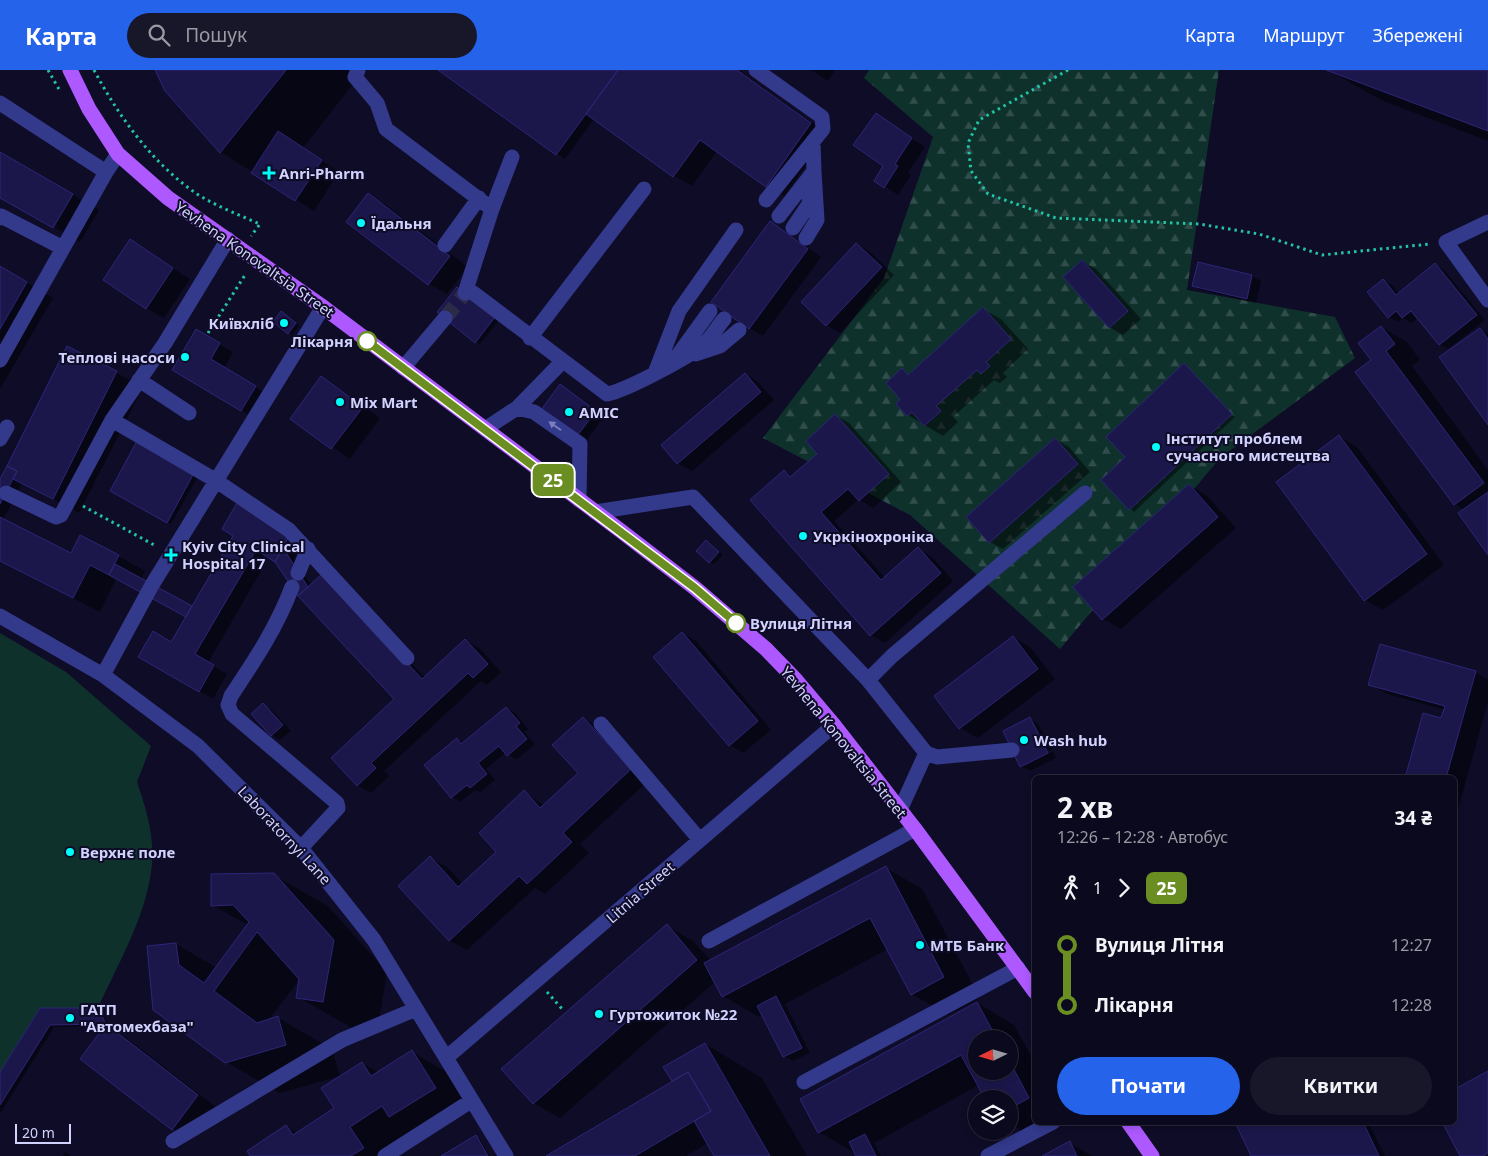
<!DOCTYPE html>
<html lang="uk">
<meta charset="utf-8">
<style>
:root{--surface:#0a091d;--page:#18172a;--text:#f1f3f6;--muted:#999aa4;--line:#2a2a3b;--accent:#2563eb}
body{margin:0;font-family:"Noto Sans",sans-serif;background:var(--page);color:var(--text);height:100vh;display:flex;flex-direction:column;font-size:19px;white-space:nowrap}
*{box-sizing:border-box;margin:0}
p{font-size:16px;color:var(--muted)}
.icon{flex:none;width:28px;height:28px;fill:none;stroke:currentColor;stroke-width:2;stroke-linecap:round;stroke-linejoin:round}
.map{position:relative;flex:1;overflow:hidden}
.details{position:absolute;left:1032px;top:705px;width:425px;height:350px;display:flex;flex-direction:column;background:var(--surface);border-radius:8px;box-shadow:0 2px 8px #0003,0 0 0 1px var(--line)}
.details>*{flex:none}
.badge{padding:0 10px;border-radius:8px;font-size:18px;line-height:32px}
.needle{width:32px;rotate:265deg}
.fabs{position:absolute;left:968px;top:960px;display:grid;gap:10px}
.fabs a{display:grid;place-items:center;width:50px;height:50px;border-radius:50%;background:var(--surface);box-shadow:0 2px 8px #0003,0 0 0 1px var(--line);font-size:25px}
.scale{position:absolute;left:15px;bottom:12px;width:56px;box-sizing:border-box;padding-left:5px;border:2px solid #d2d2ff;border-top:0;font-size:14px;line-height:18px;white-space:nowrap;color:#d2d2ff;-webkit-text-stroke:4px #0e0c27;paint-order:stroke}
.map>.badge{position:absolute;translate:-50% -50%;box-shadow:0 0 0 2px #fff}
.legs{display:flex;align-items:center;gap:8px;height:55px;padding:0 25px;font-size:16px}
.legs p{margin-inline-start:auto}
.overview{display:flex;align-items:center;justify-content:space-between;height:85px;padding:0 25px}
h1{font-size:28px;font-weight:700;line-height:38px}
.cta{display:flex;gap:10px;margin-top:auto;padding:10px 25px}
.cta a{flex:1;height:58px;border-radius:30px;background:var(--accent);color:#fff;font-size:20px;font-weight:700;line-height:58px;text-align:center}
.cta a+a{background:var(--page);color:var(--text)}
ul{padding:0 25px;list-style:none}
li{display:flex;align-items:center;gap:18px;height:60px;font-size:19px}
li i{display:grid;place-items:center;width:8px;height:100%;margin:0 6px;background:currentColor}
li i::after{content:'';width:12px;height:12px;margin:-6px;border:4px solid;border-radius:50%;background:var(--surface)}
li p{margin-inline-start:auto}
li:first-child i{background:linear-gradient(#0000 50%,currentColor 0)}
li:last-child i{background:linear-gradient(currentColor 50%,#0000 0)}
header{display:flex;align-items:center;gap:30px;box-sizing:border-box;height:70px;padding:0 25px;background:var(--accent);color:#fff}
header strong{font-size:24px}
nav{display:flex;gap:28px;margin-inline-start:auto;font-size:18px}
.search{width:350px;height:45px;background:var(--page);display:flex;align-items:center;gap:12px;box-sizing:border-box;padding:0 18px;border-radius:28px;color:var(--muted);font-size:19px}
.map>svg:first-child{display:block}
.grass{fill:#0f312c}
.forest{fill:url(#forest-firs)}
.shadow{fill:#0007;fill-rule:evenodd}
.building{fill:#1b174a;stroke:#2d2678}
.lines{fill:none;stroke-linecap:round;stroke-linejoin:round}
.minor-tunnel{stroke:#2b2a47;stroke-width:15;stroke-dasharray:15 8;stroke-linecap:butt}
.path{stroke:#22c3a7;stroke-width:3;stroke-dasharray:2.5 4;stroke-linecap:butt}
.minor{stroke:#33398b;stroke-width:15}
.major{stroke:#ae59ff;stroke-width:15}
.oneway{fill:#7b7ebf}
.line-1-casing{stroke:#fff;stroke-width:11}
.line-1{stroke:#6b8e23;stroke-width:8}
.poi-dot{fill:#00fdfa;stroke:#0e0c27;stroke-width:2}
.stop-1-dot{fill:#fff;stroke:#6b8e23;stroke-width:2.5}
.labels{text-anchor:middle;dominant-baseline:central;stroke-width:4;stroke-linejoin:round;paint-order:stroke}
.poi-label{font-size:15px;font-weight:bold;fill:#d2d2ff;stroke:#0e0c27;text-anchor:start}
.street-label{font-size:15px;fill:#d2d2ff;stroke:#0e0c27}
.stop-label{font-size:15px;font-weight:bold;fill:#d2d2ff;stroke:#0e0c27;text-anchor:end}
</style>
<header>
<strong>Карта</strong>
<div class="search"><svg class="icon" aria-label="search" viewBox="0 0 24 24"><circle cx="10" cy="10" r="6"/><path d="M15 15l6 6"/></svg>Пошук</div>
<nav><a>Карта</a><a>Маршрут</a><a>Збережені</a></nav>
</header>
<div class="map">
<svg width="1488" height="1086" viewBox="0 0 1488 1086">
<defs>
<pattern id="forest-firs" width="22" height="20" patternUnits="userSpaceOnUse" patternTransform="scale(1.25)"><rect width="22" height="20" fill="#0f312c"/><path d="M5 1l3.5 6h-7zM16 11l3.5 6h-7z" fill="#314e4c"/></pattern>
</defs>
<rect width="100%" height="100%" fill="#0e0c27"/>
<path class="grass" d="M0,563L66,602L151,676L137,712C147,741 156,772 151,802C145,848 117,896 98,938H40L0,1002Z"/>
<path class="forest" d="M869,0H1219L1187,220L1335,247L1355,288L1220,388L1060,579L910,445L763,368L884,208L933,67L864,8Z"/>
<path class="shadow" d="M156,0H364L303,78L339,102L314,141L221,82L166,20Z
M440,0H739L828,64L784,126L717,81L692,116L674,106L595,48L565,89Z
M811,0H835L828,11Z
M1328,0H1488V71L1381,30Z
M877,45L925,77L908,102L911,105L898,125L876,110L884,96Z
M0,83L99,140L80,172L0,126Z
M368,125L386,135L468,197L447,224L429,214L348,152Z
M771,152L821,187L763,266L749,258Z
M130,171L190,209L164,248L146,238Z
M856,174L870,182L894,205L840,263L827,255L802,232Z
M1082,191L1096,199L1141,249L1123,265L1109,257Z
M1199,193L1252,206L1261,211L1256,233L1202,220L1194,215Z
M1436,195L1444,200L1485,250L1448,279L1440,274L1418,247L1412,253L1403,248L1398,252L1389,247L1383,210L1392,215L1399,224Z
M0,197L53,228L0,319Z
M458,218L499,250L480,274L476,272Z
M983,239L1001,249L1028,279L1003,303L1007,307L1000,313L994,310L953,347L958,352L943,366L908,345L898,334L902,330V300L910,305Z
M285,245L299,256L292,265L288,263Z
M1381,257L1407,272L1420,290L1412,296L1488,400V483L1464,440L1455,434L1357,302L1373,291Z
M1480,260L1488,264V353Z
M197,261L233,282L224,298L269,325L255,348L174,300Z
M68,277L143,317L79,443L22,413L3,450L71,485L118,486L145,501L141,509L192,538L235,465L223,459L304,472L294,489L311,515L336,512L425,608L465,570L479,578L501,602L487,615L481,611L384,701L389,706L371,723L357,715L396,629L299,525L276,491L269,487L208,593L227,604L213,629L140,586L172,574L187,547L116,509L100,542L0,491V412Z
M1184,295L1235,347L1134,442L1103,410L1126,387Z
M745,304L758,312L774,330L692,401L678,394L663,375Z
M322,308L380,348L350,389L292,349Z
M560,316L604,346L587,370L578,365Z
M836,346L849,353L901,412L873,438L859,429L834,451L885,508L918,479L932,487L953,511L885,573L871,565L784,402L793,407L819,384Z
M1339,367L1357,377L1444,495L1383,540L1365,530Z
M1055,369L1069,377L1090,402L1003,479L990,472Z
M137,373L198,406L171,454L111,420Z
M1189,415L1207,426L1236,458L1121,559L1103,549Z
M707,471L723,485L714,494L710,492Z
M682,563L696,571L771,660L743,683L730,675L655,587Z
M1013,567L1031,578L1055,609L978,668L960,658Z
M1475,602L1488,610V632L1455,750V708H1406L1442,649L1445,640L1388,624L1370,614Z
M263,635L272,640L291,661L280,670L272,665Z
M506,638L515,643L528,659L524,662L535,674L516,690L506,682L486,699L495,710L480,722L475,720L460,732L452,727L457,669L464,673Z
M583,648L601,659L649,710L580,774L589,783L545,824L535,818L467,880L449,870L430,788L448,798L463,814L498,782L524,722L545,736L580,703Z
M1030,648L1038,654L1052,679L1025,693V696L1053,681L1056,688L1030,701L1021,696Z
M886,798L922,819L980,928L948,945L912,924L888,879L785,934L810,983L793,991L784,986L763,945L759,947L723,926L715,912L560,1048L533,1033L667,856L693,871L711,891Z
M273,805L328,836L387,902L377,963L352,958L298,927L301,907L269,950L278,948L332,979L340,1006L280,1023L226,992L154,939L176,874L217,898L248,855L212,835Z
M977,933L1014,955L1035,993V1052H1059L1032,1067L1009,1053V1029L979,1015L874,1073L881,1086H857L855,1083L819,1062ZM976,969H1009V1001H976Z
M41,939H98L102,942L110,958L124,966L216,1037L191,1069L173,1059L106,956L54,957L0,1044V1004Z
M705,974L762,1008L807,1086H716L708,1073L686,1086H547L674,1011L672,1010Z
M412,982L448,1003L472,1039L391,1086H252L286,1057L297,1063L336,1039L362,993L379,1003Z
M1236,1052H1368L1385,1086H1253Z
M476,1067L480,1069L490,1086H443Z
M1070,1073L1092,1086H1045Z
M65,1082L71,1086H63Z"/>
<path class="building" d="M155,0H286L220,83L165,21Z
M438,0H618L556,85Z
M618,0H737L811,53L766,117L700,70L673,107L586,44Z
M1326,0H1488V61Z
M876,43L912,68L895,94L898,96L884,118L874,111L883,96L853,75Z
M278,61L322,90L295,131L251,103Z
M0,82L73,124L53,158L0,128Z
M368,123L450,186L428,215L346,152Z
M770,151L808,179L749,259L711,232Z
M130,169L173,198L146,239L103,210Z
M856,173L882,197L826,256L801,232Z
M1082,190L1128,241L1109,258L1063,207Z
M1198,192L1252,205L1247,229L1192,216Z
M1435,193L1477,245L1439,275L1411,241L1402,248L1396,241L1388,248L1367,222L1383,209L1396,225Z
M0,196L27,212L0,259Z
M457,217L495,247L475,273L437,242Z
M983,237L1011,269L986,292L990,296L981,304L977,300L936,336L941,341L924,356L912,342L907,346L896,334L900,329L886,313L902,298L908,305Z
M281,241L296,253L288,264L273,252Z
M1381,256L1395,274L1386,281L1484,413L1454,435L1355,302L1371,290L1358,273Z
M1480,258L1488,269V355L1439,287Z
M196,259L220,273L211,289L256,316L241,341L172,300Z
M67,276L117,301L53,429L13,409L17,401L7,396Z
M1184,293L1232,344L1129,440L1101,410L1125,387L1106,367Z
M745,303L761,322L677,394L661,375Z
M321,306L363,337L331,379L290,349Z
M560,314L596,341L577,366L541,340Z
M835,344L889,404L859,431L848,419L821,442L881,510L918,477L941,503L870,566L750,430L784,400L790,407L817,384L806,371Z
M1339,365L1427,484L1364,531L1276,412Z
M1055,368L1078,394L989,473L966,447Z
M137,371L194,403L167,453L110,421Z
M7,396L17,401L0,434V409Z
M1189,414L1218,447L1102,550L1073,517Z
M1488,422V485L1458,443Z
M238,431L291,463L275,492L256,480L195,584L214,595L199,622L138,587L153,561L171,572L233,466L222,459Z
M0,447L71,483L80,465L119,485L109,505L90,495L73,528L0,491Z
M706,470L719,482L709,493L696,481Z
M283,478L308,517L298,526L275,492Z
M115,494L192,536L186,547L109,505Z
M323,503L422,609L465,569L488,594L473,608L468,603L371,693L376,698L357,716L331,688L394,629L298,526Z
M682,562L758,651L729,676L653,587Z
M1013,566L1038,599L959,659L934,626Z
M1380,574L1476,601L1446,708H1405L1423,643L1441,648L1445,636L1368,615Z
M263,633L283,655L271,666L251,644Z
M506,637L520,653L516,656L527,669L507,686L499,676L478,693L487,704L470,718L467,715L451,728L424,695L457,668L461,674Z
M583,647L631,699L563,763L572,772L527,814L519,806L449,871L398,816L430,786L458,817L496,782L479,763L524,720L540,738L578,703L552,675Z
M1030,647L1048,683L1020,697L1003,661Z
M886,796L944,907L911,925L870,848L722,927L704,893Z
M274,803L334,870L323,932L296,928L299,909L257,862L214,921L257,953L278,946L286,975L225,993L153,940L147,876L176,873L179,895L204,913L249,852L233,835L211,836V804Z
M667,854L697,890L533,1034L501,999Z
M776,926L802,978L783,987L757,936Z
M977,932L997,969H976V1001H1009V990L1029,1028L1009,1039V1029H985L961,985L818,1063L800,1029Z
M40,938H98L106,954L50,955L0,1035V1002Z
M106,954L198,1025L172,1060L80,989Z
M705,973L770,1086H714L694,1051L711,1041L688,1002L672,1011L663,997Z
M412,980L436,1018L389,1047L382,1036L350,1057L364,1078L351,1086H250L247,1081L286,1055L293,1065L334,1038L321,1018L362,992L371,1006Z
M1488,1001V1083L1483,1086H1460L1442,1052H1455V1019Z
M688,1002L711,1041L635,1086H546Z
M1235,1052H1363L1379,1086H1251Z
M865,1064L876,1086H856L849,1072Z
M476,1065L488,1086H441Z
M1070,1071L1077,1086H1042Z"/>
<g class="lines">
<path class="minor-tunnel" d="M445,248L465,223"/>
<path class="path" d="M48,0L60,21
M94,0C119,47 153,94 197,124C216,136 239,145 260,154L251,166
M1068,0L979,50L968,73L971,101L988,124L1056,148L1199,154L1259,164L1322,185L1430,174
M208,263L245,205
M83,436L156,476
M547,922L563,940"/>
<path class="minor" d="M358,0L355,7L377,33L386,59L492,139L465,223
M756,0L822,47L823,59L766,130
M0,33L106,102L118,84
M492,139L512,87
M779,146L814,101L813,71
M0,148L1,146L63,178
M1488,152L1446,172L1488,230
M793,158L809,134L811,119
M806,168L817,150L814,101
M445,175L479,128
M468,219L607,324C625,321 687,288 702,276C711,269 717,257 724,249
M530,268L644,119
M696,284L720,276L739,260
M676,288L710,241
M0,290L106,102
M403,298L445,248
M655,303L679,241L736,160
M139,310L189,343
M517,338L534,342L580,374L579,430
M112,350L215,410L289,460L407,588
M485,359L517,338L562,292
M0,369L7,357
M6,423L56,447L61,445L112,350L165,273L228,169
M595,442L693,427L868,610
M298,503L308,479
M292,517C277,557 255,590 231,626L228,635L232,644L337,733L338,738L301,778
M0,546L103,605L198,676L301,778L374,870L506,1086
M103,605L152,515L323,237
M601,654L700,770
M926,683L937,687L1012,680
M900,740L926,683L868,610L892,586L1085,423
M709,871L915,759
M446,988L834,655
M804,1012L1018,898
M173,1071L342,970L416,939
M385,1086L471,1031
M988,1086L1053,1052"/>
<path class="major" d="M70,0L89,39L118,84L168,128L323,237L621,461L695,518L766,579L796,610L834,655L915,759L1035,922
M1128,1052L1152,1086"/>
</g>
<defs><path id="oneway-solid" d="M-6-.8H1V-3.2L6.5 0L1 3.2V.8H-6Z" transform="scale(1.25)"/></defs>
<use class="oneway" href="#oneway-solid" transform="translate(555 356) rotate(-145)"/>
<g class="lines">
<defs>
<path id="line-1" d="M367,271L695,518L736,553"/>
</defs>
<use href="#line-1" class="line-1-casing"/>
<use href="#line-1" class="line-1"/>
</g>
<g class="poi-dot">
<path d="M266.5 95.5h5v5h5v5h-5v5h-5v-5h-5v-5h5z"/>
<circle cx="361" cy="153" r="5"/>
<circle cx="284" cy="253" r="5"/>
<circle cx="185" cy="287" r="5"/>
<circle cx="340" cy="332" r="5"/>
<circle cx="569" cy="342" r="5"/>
<circle cx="1156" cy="377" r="5"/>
<circle cx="803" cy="466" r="5"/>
<path d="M168.5 477.5h5v5h5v5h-5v5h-5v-5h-5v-5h5z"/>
<circle cx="1024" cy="670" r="5"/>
<circle cx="70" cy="782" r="5"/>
<circle cx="920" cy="875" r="5"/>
<circle cx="599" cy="944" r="5"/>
<circle cx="70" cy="948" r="5"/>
</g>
<g class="stop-1-dot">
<circle cx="367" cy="271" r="9"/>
<circle cx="736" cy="553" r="9"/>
</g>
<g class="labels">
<g class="poi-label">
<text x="279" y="103">Anri-Pharm</text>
<text x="371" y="153">Їдальня</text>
<text x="274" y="253" text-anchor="end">Київхліб</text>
<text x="175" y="287" text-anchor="end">Теплові насоси</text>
<text x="350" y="332">Mix Mart</text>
<text x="579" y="342">AMIC</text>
<text x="1166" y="368">Інститут проблем<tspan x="1166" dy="17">сучасного мистецтва</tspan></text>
<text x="813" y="466">Укркінохроніка</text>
<text x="182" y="476">Kyiv City Clinical<tspan x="182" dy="17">Hospital 17</tspan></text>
<text x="1034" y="670">Wash hub</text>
<text x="80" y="782">Верхнє поле</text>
<text x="930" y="875">МТБ Банк</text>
<text x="80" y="939">ГАТП<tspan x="80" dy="17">"Автомехбаза"</tspan></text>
<text x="609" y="944">Гуртожиток №22</text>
</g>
<g class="street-label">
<text transform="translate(255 189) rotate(35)">Yevhena Konovaltsia Street</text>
<text transform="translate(844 672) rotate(51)">Yevhena Konovaltsia Street</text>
<text transform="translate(285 765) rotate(47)">Laboratornyi Lane</text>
<text transform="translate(640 822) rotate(-41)">Litnia Street</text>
</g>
<g class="stop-label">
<text x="353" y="271">Лікарня</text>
<text x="750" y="553" text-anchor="start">Вулиця Літня</text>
</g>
</g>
</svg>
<div class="fabs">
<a><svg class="needle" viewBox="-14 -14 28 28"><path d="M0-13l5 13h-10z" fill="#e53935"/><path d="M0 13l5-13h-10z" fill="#999aa4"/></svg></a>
<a><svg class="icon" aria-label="layers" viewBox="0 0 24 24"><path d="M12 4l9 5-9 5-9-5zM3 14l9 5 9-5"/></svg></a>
</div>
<div class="scale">20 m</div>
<b class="badge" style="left:553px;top:410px;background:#6b8e23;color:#fff">25</b>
<section class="details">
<div class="overview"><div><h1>2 хв</h1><p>12:26 – 12:28 · Автобус</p></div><b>34 ₴</b></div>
<div class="legs"><svg class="icon" aria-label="walk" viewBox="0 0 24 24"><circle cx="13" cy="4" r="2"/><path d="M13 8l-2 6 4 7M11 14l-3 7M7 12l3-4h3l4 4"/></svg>1<svg class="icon" aria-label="forward" viewBox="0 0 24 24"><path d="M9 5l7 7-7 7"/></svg><b class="badge" style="background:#6b8e23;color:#fff">25</b></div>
<ul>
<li><i style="color:#6b8e23"></i><b>Вулиця Літня</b><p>12:27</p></li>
<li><i style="color:#6b8e23"></i><b>Лікарня</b><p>12:28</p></li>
</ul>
<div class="cta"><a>Почати</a><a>Квитки</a></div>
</section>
</div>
